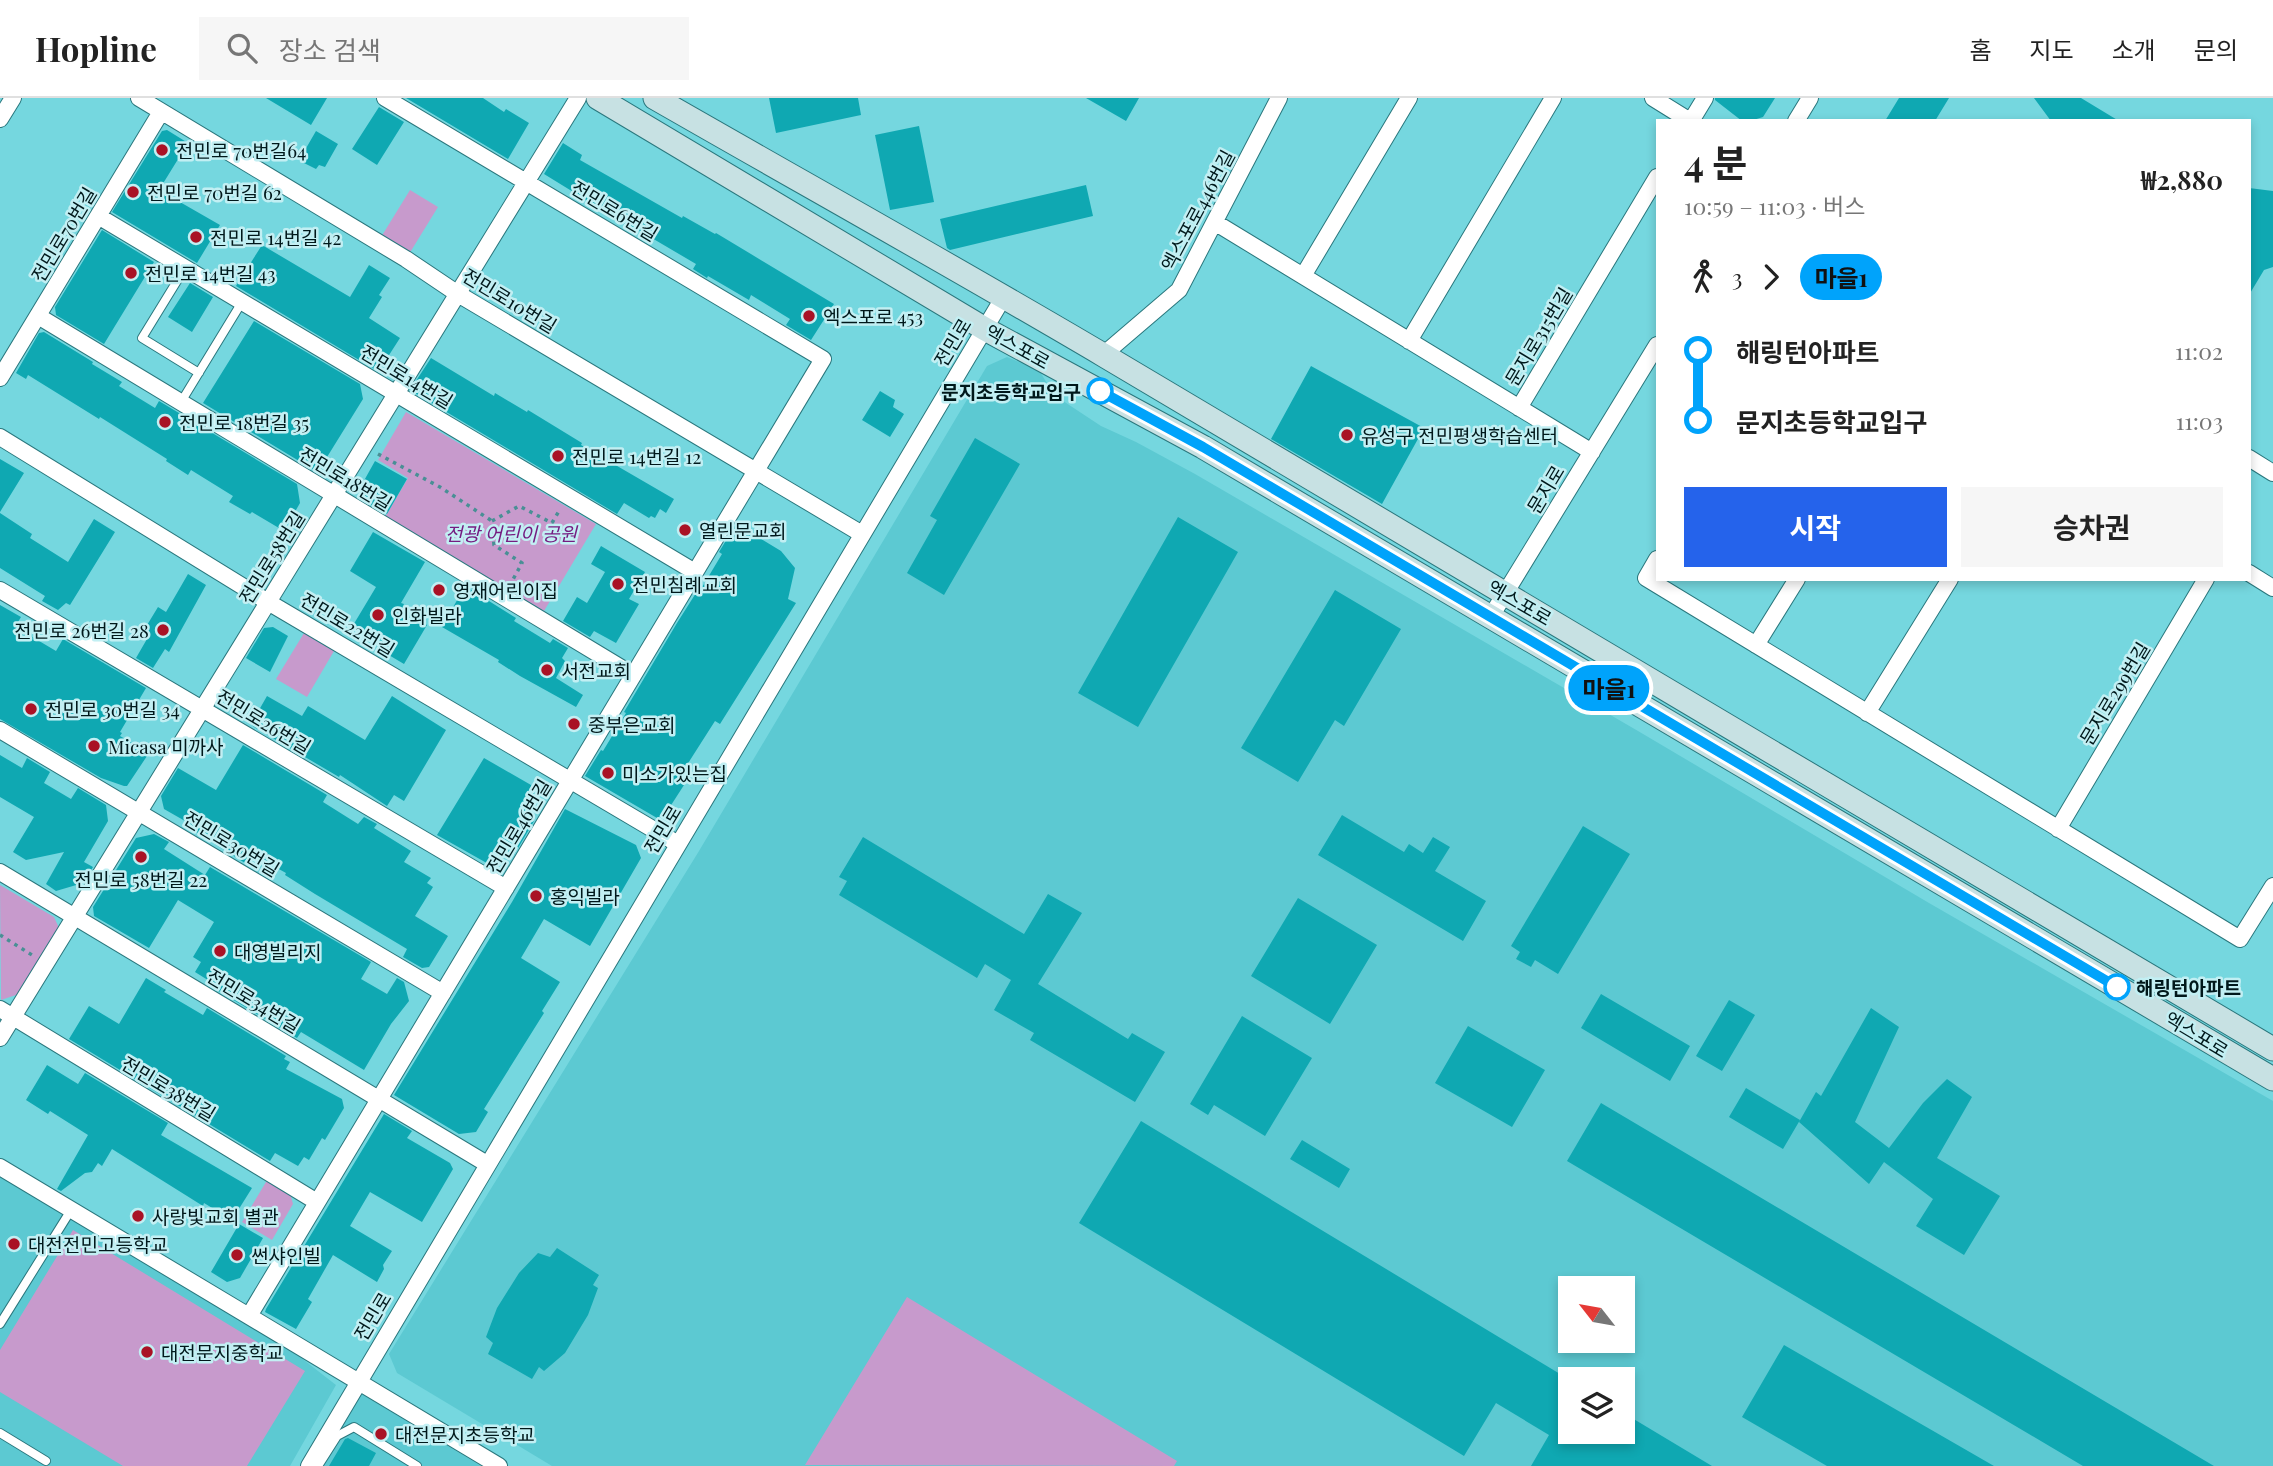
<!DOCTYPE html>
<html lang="ko">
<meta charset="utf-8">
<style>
:root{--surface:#fff;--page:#f6f6f6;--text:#222;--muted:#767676;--line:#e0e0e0;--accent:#2563eb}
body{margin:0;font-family:"Playfair Display","Noto Sans KR",serif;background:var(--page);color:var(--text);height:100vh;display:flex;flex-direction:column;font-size:26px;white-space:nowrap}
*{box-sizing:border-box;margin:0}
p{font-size:23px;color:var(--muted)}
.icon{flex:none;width:38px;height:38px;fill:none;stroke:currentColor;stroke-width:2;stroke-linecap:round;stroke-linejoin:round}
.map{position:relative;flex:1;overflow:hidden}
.drawer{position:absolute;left:1656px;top:21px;width:595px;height:462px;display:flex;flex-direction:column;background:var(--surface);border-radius:0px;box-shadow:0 4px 10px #0003}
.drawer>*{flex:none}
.badge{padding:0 14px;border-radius:23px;font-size:24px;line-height:46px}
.needle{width:46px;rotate:301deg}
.controls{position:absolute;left:1558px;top:1178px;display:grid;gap:14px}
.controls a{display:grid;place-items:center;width:77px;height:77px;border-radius:0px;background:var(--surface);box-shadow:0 4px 10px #0003;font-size:35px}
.map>.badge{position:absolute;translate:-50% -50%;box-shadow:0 0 0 4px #fff}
.legs{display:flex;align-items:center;gap:10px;height:77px;padding:0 28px;font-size:23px}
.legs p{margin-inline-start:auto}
.head{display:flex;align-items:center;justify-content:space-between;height:119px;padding:0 28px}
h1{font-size:38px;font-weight:700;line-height:52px}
.button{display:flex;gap:14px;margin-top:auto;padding:14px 28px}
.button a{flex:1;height:80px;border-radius:0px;background:var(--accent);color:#fff;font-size:28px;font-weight:700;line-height:80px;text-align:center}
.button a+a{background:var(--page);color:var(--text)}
ul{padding:0 28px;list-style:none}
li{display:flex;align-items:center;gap:24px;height:70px;font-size:26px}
li i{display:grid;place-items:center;width:10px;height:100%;margin:0 9px;background:currentColor}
li i::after{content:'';width:18px;height:18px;margin:-9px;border:5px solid;border-radius:50%;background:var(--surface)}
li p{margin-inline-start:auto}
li:first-child i{background:linear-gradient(#0000 50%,currentColor 0)}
li:last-child i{background:linear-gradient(currentColor 50%,#0000 0)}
header{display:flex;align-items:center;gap:42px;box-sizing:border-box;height:98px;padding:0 35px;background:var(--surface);border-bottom:2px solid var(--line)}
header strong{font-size:33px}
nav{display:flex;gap:38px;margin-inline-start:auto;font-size:24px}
.search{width:490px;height:63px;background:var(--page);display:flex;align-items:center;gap:18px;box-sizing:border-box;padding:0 24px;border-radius:0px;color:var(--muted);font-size:26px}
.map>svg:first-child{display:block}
.built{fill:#5cc9d2;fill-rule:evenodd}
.green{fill:#c79acc}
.building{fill:#0fa8b2}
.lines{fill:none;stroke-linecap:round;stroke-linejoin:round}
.service-casing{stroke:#2a777d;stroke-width:10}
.minor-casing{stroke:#2a777d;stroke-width:18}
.secondary-casing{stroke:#2a777d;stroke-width:25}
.path{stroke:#498f95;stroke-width:3.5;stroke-dasharray:3.5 5;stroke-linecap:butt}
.service{stroke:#fff;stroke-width:8}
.minor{stroke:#fff;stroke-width:16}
.secondary{stroke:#c7e1e3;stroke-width:23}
.line-1-casing{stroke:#fff;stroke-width:16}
.line-1{stroke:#00a3fb;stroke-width:10}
.poi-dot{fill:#a91225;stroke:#c2eff3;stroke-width:2.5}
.stop-1-dot{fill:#fff;stroke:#00a3fb;stroke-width:3.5}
.labels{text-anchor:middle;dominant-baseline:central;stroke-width:5;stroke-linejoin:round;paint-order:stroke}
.poi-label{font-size:19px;fill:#00181b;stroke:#c2eff3;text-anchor:start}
.street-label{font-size:19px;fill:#00181b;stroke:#c2eff3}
.stop-label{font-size:19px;font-weight:bold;fill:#00181b;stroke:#c2eff3;text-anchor:end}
.park-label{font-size:19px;font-style:italic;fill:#751d81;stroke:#c2eff3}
</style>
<header>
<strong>Hopline</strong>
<div class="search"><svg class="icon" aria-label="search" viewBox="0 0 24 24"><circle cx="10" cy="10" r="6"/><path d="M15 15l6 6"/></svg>장소 검색</div>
<nav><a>홈</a><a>지도</a><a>소개</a><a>문의</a></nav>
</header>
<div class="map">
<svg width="2273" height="1368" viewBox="0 0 2273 1368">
<rect width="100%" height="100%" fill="#75d7df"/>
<path class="built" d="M1007,259L1039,272L1054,297L1101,328L1136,344L1195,376L1638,633L1929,805L2273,1003V1368H552L397,1275L389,1256L699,753L987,268ZM1570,1190H1622V1242H1570ZM1570,1281H1622V1334H1570Z
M0,1069L251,1221L336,1287L290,1368H0Z
M362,1296L481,1368H315L349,1309Z"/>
<path class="green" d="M410,92L438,109L406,161L378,144Z
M406,314L596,426L544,513L385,419L408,380L378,362Z
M304,535L334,553L307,599L276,581Z
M0,787L54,819L59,830L19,896L1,902Z
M269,1079L290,1095L293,1106L272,1142L242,1124Z
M73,1132L305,1273L247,1368H123L0,1294V1252Z
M907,1199L1177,1363L1174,1368L805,1367Z"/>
<path class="building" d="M266,0H327L311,27Z
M406,0H483L504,14L506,11L529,25L508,61Z
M769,0H858L861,17L776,35Z
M1086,0H1139L1126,23Z
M1715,0H1775L1763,19L1750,23H1742L1715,2Z
M1899,0H1949L1935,23H1885Z
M2034,0H2081L2119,23H2051Z
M379,9L404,24L377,67L352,51Z
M919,28L934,104L890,112L875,37Z
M167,32L188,45L159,92L220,127L197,165L112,114L162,33Z
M316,33L338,46L325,69L319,67L316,71L302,64L306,56L305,52Z
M563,45L582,57L580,62L682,120L683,118L715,136L716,135L834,206L811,242L786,227L790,221L751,197L749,202L708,178L707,180L693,171L696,166L628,126L627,127L544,76Z
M1086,87L1093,118L950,152L947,150L940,121Z
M2249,90L2273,93V169L2264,172L2249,197Z
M102,132L154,164L104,246L56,217L55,209Z
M262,147L350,199L369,167L390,180L379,197L382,199L369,220L400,240L382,268L374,271L236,188Z
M190,185L213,199L192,234L168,219Z
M254,223L360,286L363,301L319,372H314L203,305Z
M44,234L93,264L92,266L122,284L119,288L155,310L159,303L297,386L300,405L284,433L252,414L250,416L229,404L233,398L191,372L188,377L166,363L167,361L100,319L99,321L28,277L26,281L16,275L39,235Z
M431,260L494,298L495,295L527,314L528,312L582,345L581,347L674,401L666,415L660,411L655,420L651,418L649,420L624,405L617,416L413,294L412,289Z
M1311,268L1424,330L1382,406L1271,341Z
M880,293L895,302L893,309L904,316L890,339L862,322Z
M975,340L1020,366L944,497L907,475L937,422L930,418Z
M0,361L24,375L0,414Z
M375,363L407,381L387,416L365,403L361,388Z
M0,415L32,436L30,440L68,464L94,421L115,434L70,507L66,505L58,512L42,503L45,498L0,470Z
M1178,419L1238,454L1138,629L1078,595Z
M736,426L781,453L795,470L788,501L796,505L720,626L715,623L685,670L692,674L684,687L666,715L657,720L585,678L601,652L603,653L626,615L624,614L677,525L696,495L698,496L722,456L719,454Z
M373,434L425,464L401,505L404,506L401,512L427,527L404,566L382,553L385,548L352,529L376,489L350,473Z
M601,448L645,474L629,501L639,506L616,545L594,533L590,539L563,523L577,499L587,505L605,474L591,466Z
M188,476L206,487L169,554L165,551L153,570L136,560L147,541L141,537L158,509L166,514Z
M465,488L516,520L514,523L550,545L553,541L568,550L562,560L565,563L556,580L583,597L576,609L520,578L498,564L499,562L442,529Z
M1335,492L1401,531L1344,628L1335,622L1298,684L1241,650Z
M0,507L21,519L18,524L31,532L29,537L56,553L63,541L146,590L120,634L122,635L120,638L149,655L127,688H124L101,680L0,621Z
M273,529L288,538L270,574L246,560L264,530Z
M267,598L302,618L308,608L365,642L392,598L446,632L404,703L394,697L387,708L340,677L339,679L254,629L251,626Z
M243,647L327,697L323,704L358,726L364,719L377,726L374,730L411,753L404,764L431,780L427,785L433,789L415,818L448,838L429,869L422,870L403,859L407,851L315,796L285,777L286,775L250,755L245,765L186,728L192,727L164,711L161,698L178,670L216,692Z
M0,657L22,670L27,660L50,674L44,685L71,701L78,690L106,707L108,723L84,764L93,769L83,785L56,793L46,786L64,754L26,762L13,754L34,719L0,699Z
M484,660L531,687L534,695L528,726L534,723L514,757L503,750L492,768L437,737Z
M565,711L636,747L641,760L590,848L544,821L521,860L560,884L542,913L544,915L484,1011L488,1014L476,1034L459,1036L394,997L512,804Z
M1342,717L1404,754L1409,746L1423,755L1433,739L1450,749L1435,773L1486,803L1463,843L1318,757Z
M1583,728L1630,756L1558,876L1535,862L1531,869L1516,861L1520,854L1511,848Z
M154,736L169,744L164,751L205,777L210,769L371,864L361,881L387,896L397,880L404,884L409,903L391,926L364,972L301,934L297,940L217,892L219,889L195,874L201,864L193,859L214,824L178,802L149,850L94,818L93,809L136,740Z
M863,739L1024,836L1048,796L1082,815L1038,886L1128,941L1132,935L1165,954L1135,1004L1030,942L1034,935L994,912L1011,882L985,866L977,880L839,797L847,783L839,779Z
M1298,800L1377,847L1330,926L1251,878Z
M146,880L166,892L164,894L203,917L207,910L286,958L284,961L290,964L286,971L342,1001L344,1010L325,1042L322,1040L309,1062L304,1059L298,1068L275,1055L270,1063L69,941L89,908L119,926Z
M1601,896L1690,948L1670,983L1581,930Z
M1729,902L1755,917L1722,973L1696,958Z
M1871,910L1899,929L1855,1024L1889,1050L1923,1005L1947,981L1972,999L1937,1060L2000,1098L1964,1157L1916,1128L1933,1101L1884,1064L1869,1086L1799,1024L1816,994L1821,998Z
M1242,918L1312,960L1265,1038L1214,1007L1208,1017L1190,1006Z
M1468,928L1545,972L1512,1029L1435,985Z
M47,967L78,986L85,975L168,1025L161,1037L252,1090L232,1122L204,1105L203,1108L112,1051L102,1068L98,1065L92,1074L85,1075L61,1093L57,1091L88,1037L50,1013L48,1016L26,1002Z
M1746,990L1800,1022L1783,1051L1729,1019Z
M1601,1005L2214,1368H2083L1567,1063Z
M384,1016L412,1033L407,1040L450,1065L453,1071L422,1124L370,1094L350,1128L392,1153L383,1167L384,1171L377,1184L333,1157L308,1201L312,1204L296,1231L265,1214L266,1211Z
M1141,1023L1570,1282V1334H1622V1314L1712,1368H1531L1549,1337L1496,1305L1464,1358L1079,1125Z
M1302,1042L1350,1071L1339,1090L1290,1061Z
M239,1126L263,1140L240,1180L227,1184L211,1174Z
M557,1150L599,1177L593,1187L598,1190L588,1217L565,1255L544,1273L539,1269L532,1281L488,1256L493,1245L486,1239L497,1210L519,1175L538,1155L550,1159Z
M1784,1247L1994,1368H1827L1742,1319Z
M348,1340L376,1355L369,1368H329L345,1341Z"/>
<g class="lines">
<defs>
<path id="service" d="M185,170L142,240L199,275
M181,304L242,204
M0,1226L71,1112
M0,1335L46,1363
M318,1368L337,1338L354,1329L417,1368"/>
<path id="minor" d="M139,0L406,161L458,196L862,436
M1653,0L1690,23
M0,21L13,0
M1691,23L1705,0
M1796,23L1810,0
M98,118L695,474
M1216,125L1592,354
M1303,178L1409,0
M38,218L633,577
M1409,243L1553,0
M1103,257L1179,192L1279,0
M0,280L161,14
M1519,310L1657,79
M0,339L268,504L678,746
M2249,360L2273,375
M1657,461L1646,480L2240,841L2273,788
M2249,475L2273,490
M0,492L506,790
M1490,520L1657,247
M1756,547L1797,481
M1867,615L1950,481
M0,632L443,895
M2058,731L2206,481
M0,774L487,1066
M0,911L317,1104
M0,940L578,0
M0,1069L499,1368
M249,1218L823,261L385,0
M309,1368L1003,200"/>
<path id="secondary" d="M598,0L985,231L1203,349L2273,981
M655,0C805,86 956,170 1105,258C1493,490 1884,720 2273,951"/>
</defs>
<use href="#service" class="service-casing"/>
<use href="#minor" class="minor-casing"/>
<use href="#secondary" class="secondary-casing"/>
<path class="path" d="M378,356L440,389L492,423L494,447L522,465L511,485
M492,423L519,408L552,425L559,413
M0,837L32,857"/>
<use href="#service" class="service"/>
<use href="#minor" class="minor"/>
<use href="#secondary" class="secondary"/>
</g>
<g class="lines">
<defs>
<path id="line-1" d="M1100,293L1203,349L2117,889"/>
</defs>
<use href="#line-1" class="line-1-casing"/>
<use href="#line-1" class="line-1"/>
</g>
<g class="poi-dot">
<circle cx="162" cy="52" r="7"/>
<circle cx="133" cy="94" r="7"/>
<circle cx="196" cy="139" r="7"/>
<circle cx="131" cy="175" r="7"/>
<circle cx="809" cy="218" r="7"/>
<circle cx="165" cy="324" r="7"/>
<circle cx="1347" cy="337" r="7"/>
<circle cx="558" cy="358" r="7"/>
<circle cx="685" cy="432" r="7"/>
<circle cx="618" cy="486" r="7"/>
<circle cx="439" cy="492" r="7"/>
<circle cx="378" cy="517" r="7"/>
<circle cx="163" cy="532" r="7"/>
<circle cx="547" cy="572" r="7"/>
<circle cx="31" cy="611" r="7"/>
<circle cx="574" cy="626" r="7"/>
<circle cx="94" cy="648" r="7"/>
<circle cx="608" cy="675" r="7"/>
<circle cx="141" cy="759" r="7"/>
<circle cx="536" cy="798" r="7"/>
<circle cx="220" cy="853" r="7"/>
<circle cx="138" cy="1118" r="7"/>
<circle cx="14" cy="1146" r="7"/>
<circle cx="237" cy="1157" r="7"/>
<circle cx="147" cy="1254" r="7"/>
<circle cx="381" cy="1336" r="7"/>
</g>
<g class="stop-1-dot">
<circle cx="1100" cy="293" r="12"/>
<circle cx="2117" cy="889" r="12"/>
</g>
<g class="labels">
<g class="poi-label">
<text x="176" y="52">전민로 70번길64</text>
<text x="147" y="94">전민로 70번길 62</text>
<text x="210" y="139">전민로 14번길 42</text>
<text x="145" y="175">전민로 14번길 43</text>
<text x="823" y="218">엑스포로 453</text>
<text x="179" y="324">전민로 18번길 35</text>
<text x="1361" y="337">유성구 전민평생학습센터</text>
<text x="572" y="358">전민로 14번길 12</text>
<text x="699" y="432">열린문교회</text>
<text x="632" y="486">전민침례교회</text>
<text x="453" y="492">영재어린이집</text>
<text x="392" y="517">인화빌라</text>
<text x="149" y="532" text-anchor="end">전민로 26번길 28</text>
<text x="561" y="572">서전교회</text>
<text x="45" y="611">전민로 30번길 34</text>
<text x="588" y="626">중부은교회</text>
<text x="108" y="648">Micasa 미까사</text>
<text x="622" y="675">미소가있는집</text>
<text x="141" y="781" text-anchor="middle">전민로 58번길 22</text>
<text x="550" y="798">홍익빌라</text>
<text x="234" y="853">대영빌리지</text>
<text x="152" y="1118">사랑빛교회 별관</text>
<text x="28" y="1146">대전전민고등학교</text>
<text x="251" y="1157">썬샤인빌</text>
<text x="161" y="1254">대전문지중학교</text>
<text x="395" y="1336">대전문지초등학교</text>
</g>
<g class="street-label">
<text transform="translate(615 112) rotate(31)">전민로6번길</text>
<text transform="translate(1197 112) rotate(-62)">엑스포로446번길</text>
<text transform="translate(63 136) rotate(-59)">전민로70번길</text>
<text transform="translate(510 202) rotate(31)">전민로10번길</text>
<text transform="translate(1538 238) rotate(-59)">문지로315번길</text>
<text transform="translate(952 244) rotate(-59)">전민로</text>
<text transform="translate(1018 248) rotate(29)">엑스포로</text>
<text transform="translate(407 278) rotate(31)">전민로14번길</text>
<text transform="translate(346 380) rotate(31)">전민로18번길</text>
<text transform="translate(1545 391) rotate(-59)">문지로</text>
<text transform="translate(271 459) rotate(-58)">전민로58번길</text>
<text transform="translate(1520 504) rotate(30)">엑스포로</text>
<text transform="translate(348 526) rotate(31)">전민로22번길</text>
<text transform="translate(2114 595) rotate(-59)">문지로299번길</text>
<text transform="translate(264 623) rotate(31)">전민로26번길</text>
<text transform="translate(518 728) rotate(-59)">전민로46번길</text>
<text transform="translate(662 731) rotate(-59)">전민로</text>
<text transform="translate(232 745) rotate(31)">전민로30번길</text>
<text transform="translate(254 902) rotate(31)">전민로34번길</text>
<text transform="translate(2197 936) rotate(31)">엑스포로</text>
<text transform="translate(169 990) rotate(31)">전민로38번길</text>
<text transform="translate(372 1218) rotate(-59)">전민로</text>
</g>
<g class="stop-label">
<text x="1081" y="293">문지초등학교입구</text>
<text x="2136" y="889" text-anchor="start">해링턴아파트</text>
</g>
<g class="park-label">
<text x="511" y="435">전광 어린이 공원</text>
</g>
</g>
</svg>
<div class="controls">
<a><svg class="needle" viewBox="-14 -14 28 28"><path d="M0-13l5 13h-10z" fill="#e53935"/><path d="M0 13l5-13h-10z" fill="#767676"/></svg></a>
<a><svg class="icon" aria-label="layers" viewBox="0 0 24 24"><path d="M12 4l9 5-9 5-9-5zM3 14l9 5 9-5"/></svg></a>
</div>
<b class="badge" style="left:1609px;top:590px;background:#00a3fb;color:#111">마을1</b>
<section class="drawer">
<div class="head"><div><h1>4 분</h1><p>10:59 – 11:03 · 버스</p></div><b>₩2,880</b></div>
<div class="legs"><svg class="icon" aria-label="walk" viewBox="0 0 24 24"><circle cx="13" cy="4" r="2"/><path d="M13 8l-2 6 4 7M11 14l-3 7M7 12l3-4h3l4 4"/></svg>3<svg class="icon" aria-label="forward" viewBox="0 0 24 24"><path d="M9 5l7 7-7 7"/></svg><b class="badge" style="background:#00a3fb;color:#111">마을1</b></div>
<ul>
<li><i style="color:#00a3fb"></i><b>해링턴아파트</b><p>11:02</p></li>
<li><i style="color:#00a3fb"></i><b>문지초등학교입구</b><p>11:03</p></li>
</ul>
<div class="button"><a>시작</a><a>승차권</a></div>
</section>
</div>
